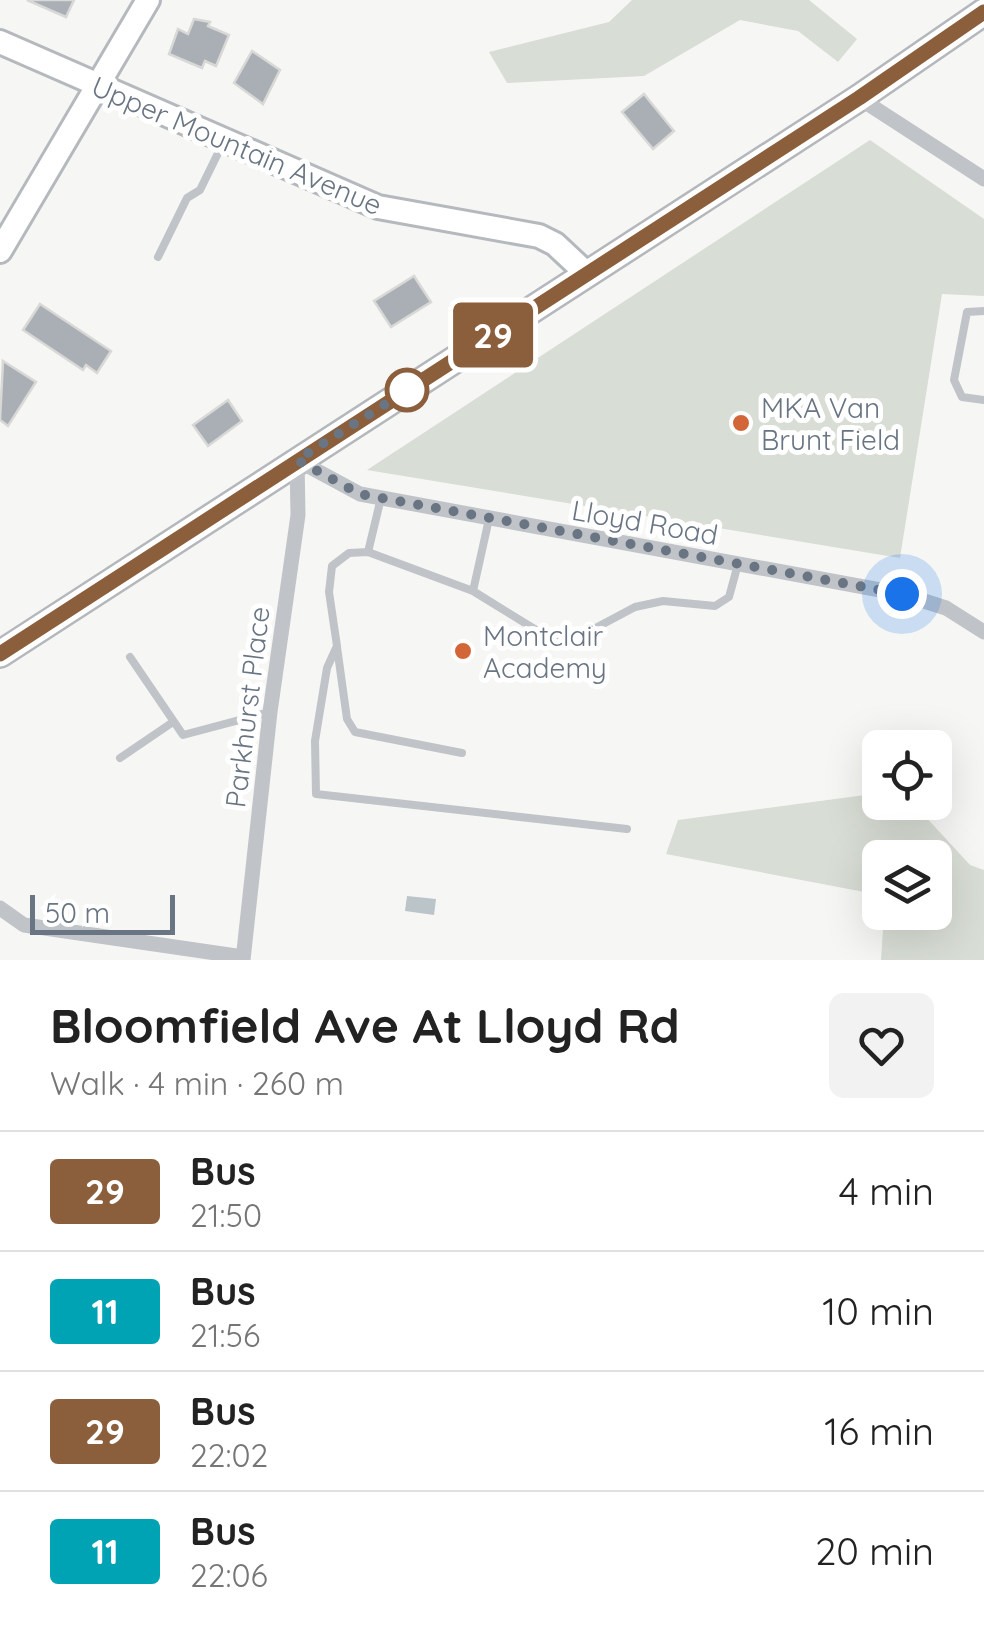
<!DOCTYPE html>
<meta charset="utf-8">
<style>
:root{--surface:#fff;--page:#f2f2f2;--text:#222;--muted:#767676;--line:#e0e0e0}
body{margin:0;font-family:Quicksand,sans-serif;background:var(--page);color:var(--text);height:100vh;display:flex;flex-direction:column;font-size:38px;white-space:nowrap}
*{box-sizing:border-box;margin:0}
p{font-size:32px;color:var(--muted)}
.icon{flex:none;width:55px;height:55px;fill:none;stroke:currentColor;stroke-width:2;stroke-linecap:round;stroke-linejoin:round}
.map{position:relative;height:960px;overflow:hidden}
.details{display:flex;flex-direction:column;background:var(--surface);flex:1}
.details>*{flex:none}
.badge{padding:0 20px;border-radius:8px;font-size:35px;line-height:65px}
.controls{position:absolute;left:862px;top:730px;display:grid;gap:20px}
.controls a{display:grid;place-items:center;width:90px;height:90px;border-radius:15px;background:var(--surface);box-shadow:0 10px 40px #0002;font-size:50px}
.scale{position:absolute;left:30px;bottom:25px;width:145px;box-sizing:border-box;padding-left:10px;border:5px solid #697582;border-top:0;font-size:28px;line-height:35px;white-space:nowrap;color:#697582;-webkit-text-stroke:8px #fff;paint-order:stroke}
.you{position:absolute;width:50px;height:50px;margin:-25px;border:8px solid #fff;border-radius:50%;background:#1a73e8;box-shadow:0 0 0 15px #1a73e833}
.map>.badge{position:absolute;translate:-50% -50%;box-shadow:0 0 0 5px #fff}
.round{display:grid;place-items:center;flex:none;width:105px;height:105px;border-radius:15px;background:var(--page)}
.overview{display:flex;align-items:center;justify-content:space-between;height:170px;padding:0 50px}
h1{font-size:48px;font-weight:700;line-height:75px}
ul{padding:0;list-style:none}
li{display:flex;align-items:center;gap:30px;height:120px;padding:0 50px;border-top:2px solid var(--line)}
li div{flex:1}
li b{display:block;font-size:38px}
li em{font-style:normal}
li .badge{min-width:110px;font-weight:700;text-align:center}
.map>svg:first-child{display:block}
.green{fill:#d8ddd5}
.water{fill:#bbc4c9}
.building{fill:#a9afb5;stroke:#d8d8d6;stroke-width:2.5}
.lines{fill:none;stroke-linecap:round;stroke-linejoin:round}
.secondary-casing{stroke:#b5b9bd;stroke-width:28}
.primary-casing{stroke:#b4b7bb;stroke-width:30}
.lane{stroke:#c0c3c7;stroke-width:8}
.street{stroke:#c0c3c7;stroke-width:15}
.secondary{stroke:#fff;stroke-width:22}
.primary{stroke:#fff;stroke-width:25}
.line-casing{stroke:#fff;stroke-width:22}
.line{stroke:#8b5e3c;stroke-width:15}
.walk{stroke:#697582;stroke-width:10;stroke-dasharray:0 18}
.stop-dot{fill:#fff;stroke:#8b5e3c;stroke-width:5}
.poi-dot{fill:#d26639;stroke:#fff;stroke-width:4}
.labels{text-anchor:middle;dominant-baseline:central;stroke-width:10;stroke-linejoin:round;paint-order:stroke}
.street-label{font-size:28px;fill:#697582;stroke:#fff}
.poi-label{font-size:28px;fill:#697582;stroke:#fff;text-anchor:start}
</style>
<div class="map">
<svg width="984" height="960" viewBox="0 0 984 960">
<rect width="100%" height="100%" fill="#f6f7f4"/>
<path class="green" d="M632,0H809L857,39L838,62L798,31L740,20L644,76L507,83L489,52L609,22Z
M870,140L984,219V296L942,294L900,558L367,470Z
M880,793V802L913,803L970,865L984,870V960H881L884,913L935,912V858H880V895L666,854L678,820Z"/>
<path class="water" d="M407,896L436,899L434,915L405,911Z"/>
<path class="building" d="M27,0H74L66,17Z
M194,19L210,22L208,26L229,35L216,66L205,61L202,68L169,54L178,29L188,34Z
M252,51L280,70L263,104L234,83Z
M644,94L674,131L653,149L622,112Z
M414,276L431,302L391,327L374,301Z
M40,304L111,351L97,373L86,365L83,370L23,330Z
M3,361L36,382L8,426L0,420Z
M228,400L242,421L208,446L193,425Z"/>
<g class="lines">
<defs>
<path id="secondary" d="M0,42L378,207L539,236L555,244L586,273
M0,251L148,0"/>
<path id="primary" d="M0,654L859,98L984,12"/>
</defs>
<use href="#secondary" class="secondary-casing"/>
<use href="#primary" class="primary-casing"/>
<path class="lane" d="M158,257L187,198L200,190L224,141
M984,311L967,312L954,380L962,397L984,400
M368,552L381,498
M473,591L489,519
M337,647L347,719L355,732L462,753
M130,657L183,735L270,712
M120,758L173,722
M627,829L316,794L315,741L327,668L337,646L329,592L332,566L349,553L368,552L473,591L554,641H571L635,607L663,601L715,606L729,597L738,564"/>
<path class="street" d="M859,98L984,179
M0,908L24,925L243,957
M243,960L270,712L298,515L297,460L360,494L902,594L946,608L984,632"/>
<use href="#secondary" class="secondary"/>
<use href="#primary" class="primary"/>
</g>
<g class="lines">
<defs>
<path id="line" d="M0,654L859,98L984,12"/>
</defs>
<use href="#line" class="line-casing"/>
<use href="#line" class="line"/>
<path class="walk" d="M407,390L411,388L297,460L360,494L902,594"/>
</g>
<circle class="stop-dot" cx="407" cy="390" r="20"/>
<g class="poi-dot">
<circle cx="741" cy="423" r="10"/>
<circle cx="463" cy="651" r="10"/>
</g>
<g class="labels">
<g class="street-label">
<text transform="translate(237 145) rotate(23)">Upper Mountain Avenue</text>
<text transform="translate(645 522) rotate(10)">Lloyd Road</text>
<text transform="translate(247 707) rotate(-83)">Parkhurst Place</text>
</g>
<g class="poi-label">
<text x="761" y="407">MKA Van<tspan x="761" dy="32">Brunt Field</tspan></text>
<text x="483" y="635">Montclair<tspan x="483" dy="32">Academy</tspan></text>
</g>
</g>
</svg>
<div class="controls">
<a><svg class="icon" aria-label="locate" viewBox="0 0 24 24"><circle cx="12" cy="12" r="6"/><path d="M12 2v4M12 18v4M2 12h4M18 12h4"/></svg></a>
<a><svg class="icon" aria-label="layers" viewBox="0 0 24 24"><path d="M12 4l9 5-9 5-9-5zM3 14l9 5 9-5"/></svg></a>
</div>
<div class="scale">50 m</div>
<div class="you" style="left:902px;top:594px"></div>
<b class="badge" style="left:493px;top:335px;background:#8b5e3c;color:#fff">29</b>
</div>
<section class="details">
<div class="overview"><div><h1>Bloomfield Ave At Lloyd Rd</h1><p>Walk · 4 min · 260 m</p></div><a class="round"><svg class="icon" aria-label="heart" viewBox="0 0 24 24"><path d="M12 20l-8-8c-3-5 5-10 8-4 3-6 11-1 8 4z"/></svg></a></div>
<ul>
<li><span class="badge" style="background:#8b5e3c;color:#fff">29</span><div><b>Bus</b><p>21:50</p></div><em>4 min</em></li>
<li><span class="badge" style="background:#00a3b4;color:#fff">11</span><div><b>Bus</b><p>21:56</p></div><em>10 min</em></li>
<li><span class="badge" style="background:#8b5e3c;color:#fff">29</span><div><b>Bus</b><p>22:02</p></div><em>16 min</em></li>
<li><span class="badge" style="background:#00a3b4;color:#fff">11</span><div><b>Bus</b><p>22:06</p></div><em>20 min</em></li>
</ul>
</section>
